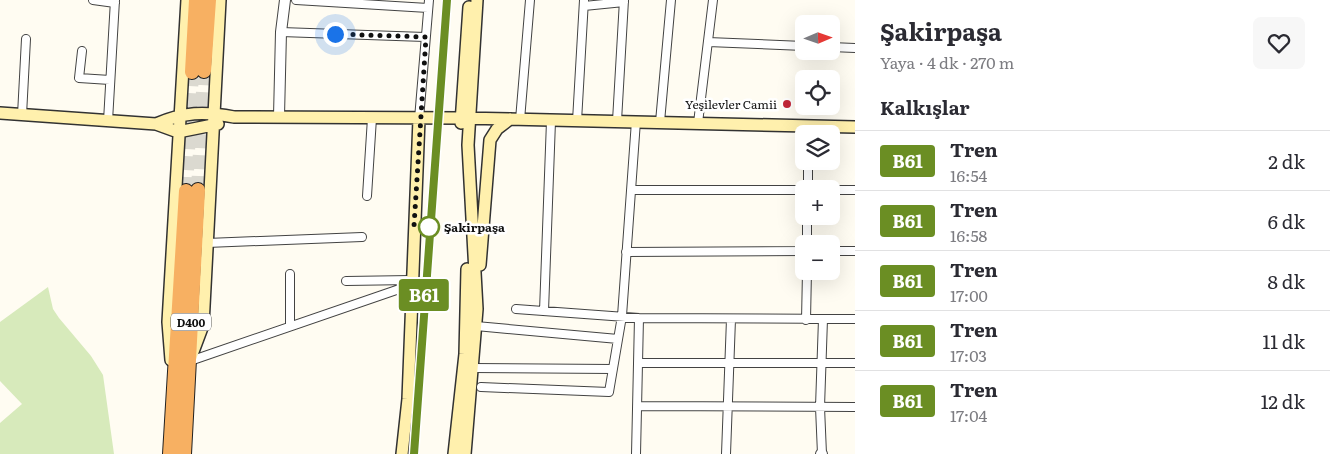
<!DOCTYPE html>
<html lang="tr">
<meta charset="utf-8">
<style>
:root{--surface:#fff;--page:#f7f7f7;--text:#2b2b33;--muted:#7c7c81;--line:#e1e1e2}
body{margin:0;font-family:Literata,serif;background:var(--page);color:var(--text);height:100vh;display:flex;flex-direction:column;font-size:19px;white-space:nowrap}
*{box-sizing:border-box;margin:0}
p{font-size:16px;color:var(--muted)}
.icon{flex:none;width:28px;height:28px;fill:none;stroke:currentColor;stroke-width:2;stroke-linecap:round;stroke-linejoin:round}
.map{position:relative;flex:1;overflow:hidden}
.panel{display:flex;flex-direction:column;background:var(--surface);width:475px}
.panel>*{flex:none}
.badge{padding:0 10px;border-radius:4px;font-size:18px;line-height:32px}
.needle{width:32px;rotate:88deg}
.fabs{position:absolute;left:795px;top:15px;display:grid;gap:10px}
.fabs a{display:grid;place-items:center;width:45px;height:45px;border-radius:8px;background:var(--surface);box-shadow:0 5px 20px #0002;font-size:25px}
.you{position:absolute;width:25px;height:25px;margin:-12px;border:4px solid #fff;border-radius:50%;background:#1a73e8;box-shadow:0 0 0 8px #1a73e833}
.map>.badge{position:absolute;translate:-50% -50%;box-shadow:0 0 0 2px #fff}
h2{padding:0 25px;font-size:19px;line-height:45px}
.round{display:grid;place-items:center;flex:none;width:52px;height:52px;border-radius:8px;background:var(--page)}
.summary{display:flex;align-items:center;justify-content:space-between;height:85px;padding:0 25px}
h1{font-size:24px;font-weight:700;line-height:38px}
ul{padding:0;list-style:none}
li{display:flex;align-items:center;gap:15px;height:60px;padding:0 25px;border-top:1px solid var(--line)}
li div{flex:1}
li b{display:block;font-size:19px}
li em{font-style:normal}
li .badge{min-width:55px;font-weight:700;text-align:center}
main{display:flex;flex:1;min-height:0}
.map>svg:first-child{display:block}
.grass{fill:#d7eabb}
.lines{fill:none;stroke-linecap:round;stroke-linejoin:round}
.trunk-tunnel{stroke:#dbd9d0;stroke-width:14;stroke-dasharray:14 7;stroke-linecap:butt}
.minor-casing{stroke:#434343;stroke-width:10}
.tertiary-casing{stroke:#434343;stroke-width:12}
.secondary-casing{stroke:#323232;stroke-width:14}
.trunk-casing{stroke:#212121;stroke-width:16}
.minor{stroke:#fff;stroke-width:8}
.tertiary{stroke:#fff;stroke-width:10}
.secondary{stroke:#fff0ad;stroke-width:11}
.trunk{stroke:#f7b062;stroke-width:14}
.line-casing{stroke:#fff;stroke-width:11}
.line{stroke:#6b8e23;stroke-width:8}
.walk{stroke:#101010;stroke-width:5;stroke-dasharray:0 9}
.poi-dot{fill:#c22638;stroke:#fff;stroke-width:2}
.stop-dot{fill:#fff;stroke:#6b8e23;stroke-width:2.5}
.labels{text-anchor:middle;dominant-baseline:central;stroke-width:5;stroke-linejoin:round;paint-order:stroke}
.shield{fill:#fff;stroke:#585858;stroke-width:1}
.shield-label{font-size:11px;font-weight:bold;fill:#101010}
.poi-label{font-size:12px;fill:#101010;stroke:#fff;text-anchor:end}
.stop-label{font-size:12px;font-weight:bold;fill:#101010;stroke:#fff;text-anchor:start}
</style>
<main>
<div class="map">
<svg width="855" height="454" viewBox="0 0 855 454">
<rect width="100%" height="100%" fill="#fffcf2"/>
<path class="grass" d="M48,287L53,309L59,318L91,356L103,375L114,454H0V423L22,404L0,381V322Z"/>
<g class="lines">
<path class="trunk-tunnel" d="M198,190L204,71
M186,191L192,72"/>
<defs>
<path id="minor" d="M93,0L115,3
M296,0L428,8
M584,6L624,2
M281,32L425,37
M708,42L804,46
M831,47L855,48
M82,51L79,78L110,80
M22,115L26,39
M419,119L429,0
M520,120L530,0
M108,121L115,0
M577,121L584,0
M617,121L624,0
M660,122L671,0
M698,123L713,0
M808,189V161
M631,190H804
M831,190H855
M367,196L372,118
M207,243L362,237
M807,244V216
M831,251H855
M626,252L804,251
M290,274V326
M346,281L411,280
M516,309L639,318L855,319
M544,311L551,121
M806,320L807,271
M476,326L618,339
M190,361L411,285
M639,363H855
M472,368L613,369
M481,387L609,392L622,316L636,121
M638,406L855,407
M636,454L639,318
M726,454L731,319
M822,454L820,407L823,319"/>
<path id="tertiary" d="M279,116L281,32L285,0
M821,454H822"/>
<path id="secondary" d="M0,113L156,124L178,132L218,124
M461,123L469,7
M156,124C184,112 204,111 234,117L461,118L855,127
M480,265L490,140L497,129L510,119
M191,357L203,325L220,0
M171,360L168,322L187,0
M402,454L408,399L419,119
M454,454L465,354L467,269
M465,454L477,309L468,145L477,0"/>
<path id="trunk" d="M204,71L209,0
M192,72L196,0
M170,454L186,191
M184,454L198,190"/>
</defs>
<use href="#minor" class="minor-casing"/>
<use href="#tertiary" class="tertiary-casing"/>
<use href="#secondary" class="secondary-casing"/>
<use href="#trunk" class="trunk-casing"/>
<use href="#minor" class="minor"/>
<use href="#tertiary" class="tertiary"/>
<use href="#secondary" class="secondary"/>
<use href="#trunk" class="trunk"/>
</g>
<g class="lines">
<defs>
<path id="line" d="M414,454L447,0"/>
</defs>
<use href="#line" class="line-casing"/>
<use href="#line" class="line"/>
<path class="walk" d="M335,34L426,37L414,226L429,227"/>
</g>
<circle class="poi-dot" cx="787" cy="104" r="5"/>
<circle class="stop-dot" cx="429" cy="227" r="10"/>
<g class="labels">
<rect class="shield" x="171" y="313.5" width="40" height="17" rx="4"/>
<g class="shield-label">
<text x="191" y="322">D400</text>
</g>
<g class="poi-label">
<text x="777" y="104">Yeşilevler Camii</text>
</g>
<g class="stop-label">
<text x="444" y="227">Şakirpaşa</text>
</g>
</g>
</svg>
<div class="fabs">
<a><svg class="needle" viewBox="-14 -14 28 28"><path d="M0-13l5 13h-10z" fill="#e53935"/><path d="M0 13l5-13h-10z" fill="#7c7c81"/></svg></a>
<a><svg class="icon" aria-label="locate" viewBox="0 0 24 24"><circle cx="12" cy="12" r="6"/><path d="M12 2v4M12 18v4M2 12h4M18 12h4"/></svg></a>
<a><svg class="icon" aria-label="layers" viewBox="0 0 24 24"><path d="M12 4l9 5-9 5-9-5zM3 14l9 5 9-5"/></svg></a>
<a>+</a>
<a>−</a>
</div>
<div class="you" style="left:335px;top:34px"></div>
<b class="badge" style="left:424px;top:295px;background:#6b8e23;color:#fff">B61</b>
</div>
<section class="panel">
<div class="summary"><div><h1>Şakirpaşa</h1><p>Yaya · 4 dk · 270 m</p></div><a class="round"><svg class="icon" aria-label="heart" viewBox="0 0 24 24"><path d="M12 20l-8-8c-3-5 5-10 8-4 3-6 11-1 8 4z"/></svg></a></div>
<h2>Kalkışlar</h2>
<ul>
<li><span class="badge" style="background:#6b8e23;color:#fff">B61</span><div><b>Tren</b><p>16:54</p></div><em>2 dk</em></li>
<li><span class="badge" style="background:#6b8e23;color:#fff">B61</span><div><b>Tren</b><p>16:58</p></div><em>6 dk</em></li>
<li><span class="badge" style="background:#6b8e23;color:#fff">B61</span><div><b>Tren</b><p>17:00</p></div><em>8 dk</em></li>
<li><span class="badge" style="background:#6b8e23;color:#fff">B61</span><div><b>Tren</b><p>17:03</p></div><em>11 dk</em></li>
<li><span class="badge" style="background:#6b8e23;color:#fff">B61</span><div><b>Tren</b><p>17:04</p></div><em>12 dk</em></li>
</ul>
</section>
</main>
